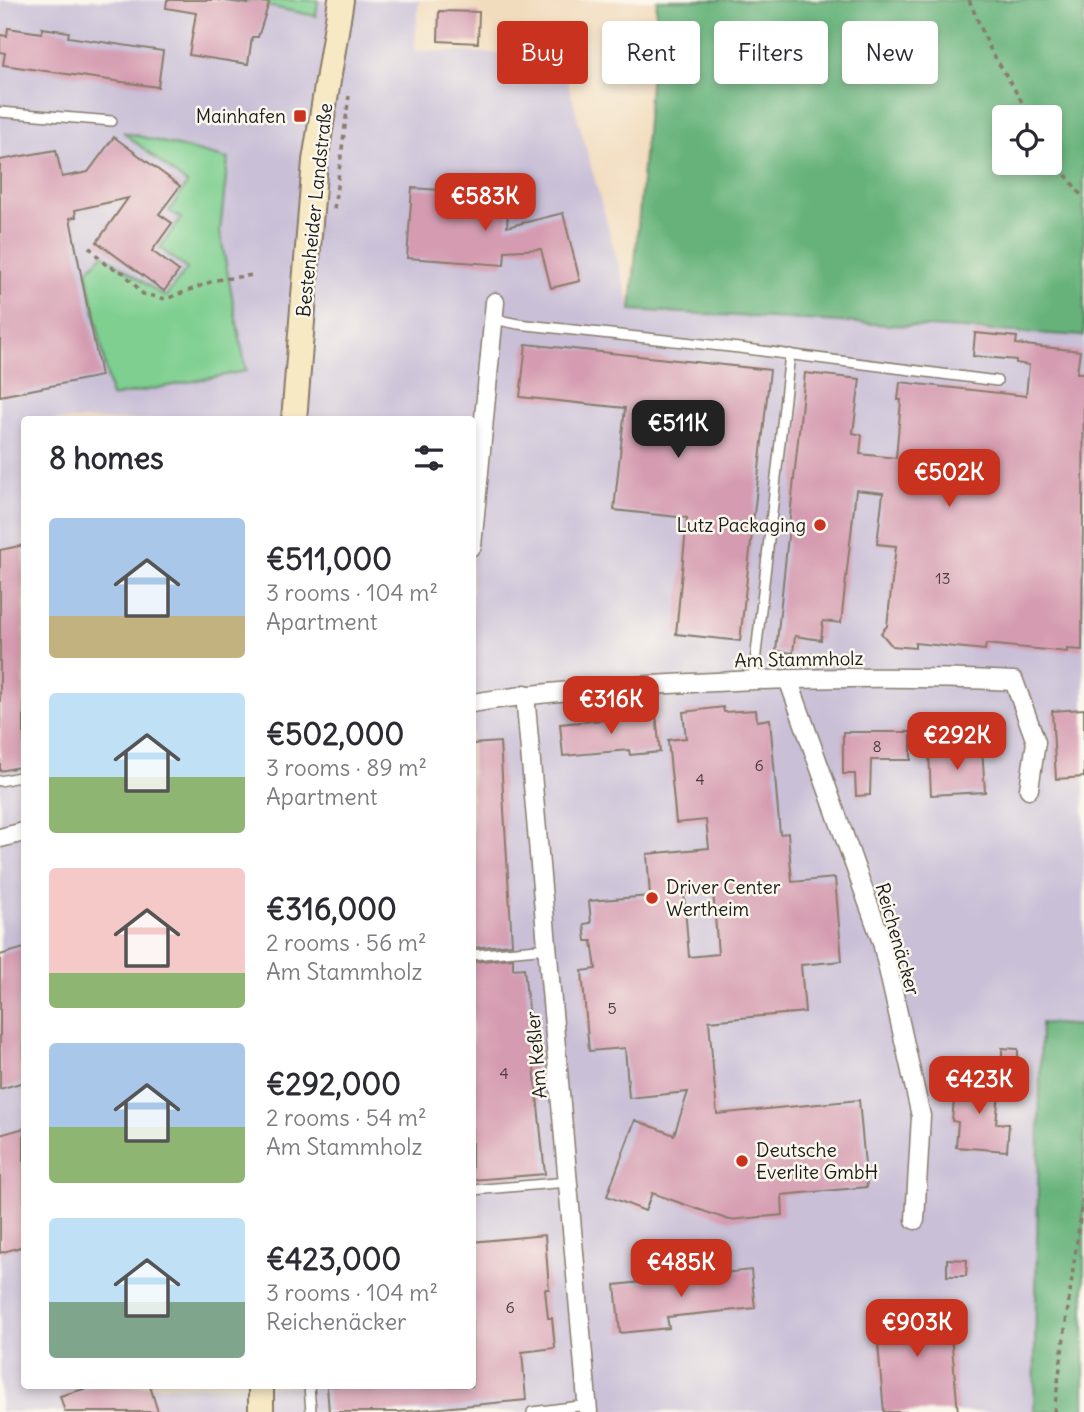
<!DOCTYPE html>
<meta charset="utf-8">
<style>
:root{--surface:#fff;--page:#f7f7f7;--text:#2b2b33;--muted:#7c7c81;--accent:#c8321e}
body{margin:0;font-family:Delius,sans-serif;background:var(--page);color:var(--text);height:100vh;display:flex;flex-direction:column;font-size:26px;white-space:nowrap}
*{box-sizing:border-box;margin:0}
p{font-size:23px;color:var(--muted)}
.icon{flex:none;width:38px;height:38px;fill:none;stroke:currentColor;stroke-width:2;stroke-linecap:round;stroke-linejoin:round}
.map{position:relative;flex:1;overflow:hidden}
.side{position:absolute;left:21px;top:416px;width:455px;height:973px;display:flex;flex-direction:column;background:var(--surface);border-radius:7px;box-shadow:0 4px 10px #0003}
.side>*{flex:none}
.hud{position:absolute;left:497px;top:21px;width:481px;height:63px;display:flex;gap:14px}
.controls{position:absolute;left:992px;top:105px;display:grid;gap:14px}
.controls a{display:grid;place-items:center;width:70px;height:70px;border-radius:7px;background:var(--surface);box-shadow:0 4px 10px #0003;font-size:35px}
.price{position:absolute;translate:-50% -60px;padding:0 16px;border-radius:14px;background:var(--accent);color:#fff;font-size:23px;line-height:46px;filter:drop-shadow(0 2px 4px #0008)}
.price::after{content:'';position:absolute;left:50%;top:42px;width:21px;height:16px;margin-left:-10px;background:inherit;clip-path:polygon(0 0,100% 0,50% 100%)}
.price.selected{background:#222;color:#fff}
ul{padding:0;list-style:none}
li{display:flex;align-items:center;gap:21px;height:175px;padding:0 28px}
li span{display:grid;place-items:center;flex:none;width:196px;height:140px;border-radius:7px;color:#555}
li>.icon{margin-inline-start:auto}
span .icon{width:84px;height:84px;fill:#fffc;stroke-width:1}
li b{font-size:30px}
h2{display:flex;justify-content:space-between;align-items:center;height:84px;padding:0 28px;font-size:30px}
.chip{padding:0 24px;border-radius:7px;background:var(--surface);box-shadow:0 4px 10px #0003;font-size:24px;line-height:63px}
.chip.selected{background:var(--accent);color:#fff}
.map>svg:first-child{display:block}
.industrial{fill:#c9bfd7;fill-rule:evenodd}
.green{fill:#7ecf90;stroke:#4d7656;stroke-width:2}
.forest{fill:#66b27a;stroke:#41674b;stroke-width:2;fill-rule:evenodd}
.building{fill:#d59cb1;fill-rule:evenodd}
.lines{fill:none;stroke-linecap:round;stroke-linejoin:round}
.service-casing{stroke:#877c6d;stroke-width:12}
.minor-casing{stroke:#877c6d;stroke-width:21}
.secondary-casing{stroke:#877c6d;stroke-width:28}
.path{stroke:#877c6d;stroke-width:3.5;stroke-dasharray:5 5;stroke-linecap:butt}
.service{stroke:#fff;stroke-width:9}
.minor{stroke:#fff;stroke-width:18}
.secondary{stroke:#f6e9c3;stroke-width:24}
.poi-dot{fill:#c8321e;stroke:#fbf7ec;stroke-width:2.5}
.labels{text-anchor:middle;dominant-baseline:central;stroke-width:5;stroke-linejoin:round;paint-order:stroke}
.number-label{font-size:16px;fill:#4a3c41}
.poi-label{font-size:19px;fill:#1c1c1c;stroke:#fbf7ec;text-anchor:end}
.street-label{font-size:19px;fill:#1c1c1c;stroke:#fbf7ec}
</style>
<div class="map">
<svg width="1084" height="1412" viewBox="0 0 1084 1412">
<rect width="100%" height="100%" fill="#fbf7ec"/>
<filter id="ink" filterUnits="userSpaceOnUse"><feTurbulence type="fractalNoise" baseFrequency=".0143" numOctaves="2"/><feDisplacementMap in="SourceGraphic" scale="14" xChannelSelector="R" yChannelSelector="G"/><feConvolveMatrix kernelMatrix="1 2 1 2 8 2 1 2 1" color-interpolation-filters="sRGB"/></filter>
<filter id="wash" filterUnits="userSpaceOnUse"><feTurbulence type="fractalNoise" baseFrequency=".00686" numOctaves="4" result="noise"/><feDisplacementMap in="SourceGraphic" scale="28" xChannelSelector="R" yChannelSelector="G"/><feGaussianBlur stdDeviation="1.57" result="paint"/><feColorMatrix in="noise" values="0 0 0 0 0 0 0 0 0 0 0 0 0 0 0 0 0 1.4 0 .05"/><feComposite in="paint" operator="in"/></filter>
<g filter="url(#wash)">
<rect width="100%" height="100%" fill="#f2dcbe"/>
<path class="industrial" d="M0,0H419L414,51L560,55L631,309L1084,336V1026L1041,1024L1034,1412H0ZM24,420H472V1386H24Z"/>
<g class="green">
<path d="M237,0H318L316,16Z"/>
<path d="M123,132L228,159L220,232L246,371L111,397L87,271L103,254L165,297L187,269L160,248L181,218L169,211L187,184Z"/>
</g>
<g class="forest">
<path d="M657,0H1084V336L631,310ZM1004,117H1050V163H1004Z"/>
<path d="M1041,1023L1084,1026V1412H1034Z"/>
</g>
<g id="blocks">
<g class="building">
<path d="M167,0H218L248,4L249,0L269,3L258,37H252L248,64L189,55L196,13L166,8Z"/>
<path d="M439,11L479,12L478,43L438,41Z"/>
<path d="M8,28L42,33V28L69,32L68,37L163,51L158,87L3,65L5,53L0,52V35L7,36Z"/>
<path d="M114,137L180,186L159,214L172,223L152,251L179,271L164,291L97,242L128,198L75,210L76,217L70,218L101,376L0,396V160L56,150L62,177L88,172Z"/>
<path d="M412,188L509,195L507,227L563,213L580,281L551,288L541,249L505,251L504,265L407,258Z"/>
<path d="M975,333L1017,337L1016,344L1080,351L1077,373H1084L1082,650L1067,649V652L986,644L985,650L915,643V648L892,646L881,633L887,626L896,546L877,544L883,493L856,490L841,623L823,621L821,640L795,636L793,653L776,651L805,373L860,379L853,433L862,435L860,454L896,458L901,400H898L900,382L1026,396L1029,365L1016,363V360L973,356Z"/>
<path d="M526,344L770,370L740,641L676,634L687,518L614,510L625,408L520,397Z"/>
<path d="M24,545V766L0,771V550Z"/>
<path d="M723,707L724,712L756,710L757,721L770,719L780,834L788,833L792,882L835,878L842,961L801,965L805,1012L709,1021L717,1114L859,1100L867,1187L782,1195L783,1215L729,1220L652,1193L645,1211L607,1196L635,1120L674,1135L688,1092L629,1098L625,1048L589,1051L582,971L596,969L592,941H586L584,924L591,923L589,901L650,896L647,854L709,848L706,820L676,823L668,740L686,738L683,712ZM713,891L718,954L689,957L684,894Z"/>
<path d="M1084,709V777L1056,779L1052,711Z"/>
<path d="M656,715L660,752L630,755L629,750L563,756L560,724Z"/>
<path d="M843,732H911V760H871L870,795L856,796L855,774H843Z"/>
<path d="M500,742L512,944L472,948V744Z"/>
<path d="M982,748L985,792L931,795L929,752Z"/>
<path d="M24,948V1082L0,1089V955Z"/>
<path d="M513,958V969L524,968L545,1174L472,1180V962Z"/>
<path d="M1002,1048L1018,1049V1066H1002Z"/>
<path d="M956,1079L1000,1082L996,1123L1009,1124L1007,1151L956,1147L958,1122L952,1121Z"/>
<path d="M24,1128V1246L0,1253V1135Z"/>
<path d="M545,1235L549,1289H545L548,1318H552L555,1348L522,1352L526,1400L399,1412H329L327,1386H472V1242Z"/>
<path d="M947,1259L967,1260L966,1276H947Z"/>
<path d="M751,1270L755,1308L667,1317L669,1328L620,1333L615,1285Z"/>
<path d="M948,1303L958,1412H884L875,1310Z"/>
<path d="M94,1386H150L158,1412H65L60,1396Z"/>
</g>
</g>
</g>
<g filter="url(#ink)">
<use href="#blocks" fill-opacity="0" stroke="#877c6d" stroke-width="2"/>
<g class="lines">
<defs>
<g id="service">
<path d="M0,112L112,121"/>
<path d="M494,319L518,324L739,348L997,381"/>
<path d="M753,680L790,354"/>
<path d="M0,781L24,776"/>
<path d="M472,955L548,948"/>
<path d="M472,1190L568,1182"/>
<path d="M309,1386L311,1412"/>
<path d="M532,1412L588,1405"/>
</g>
<g id="minor">
<path d="M472,546L495,302"/>
<path d="M788,679L882,942L921,1116L915,1220"/>
<path d="M525,694L588,1412"/>
<path d="M472,703C553,690 634,685 716,682C815,677 915,676 1014,681L1036,742L1029,789"/>
<path d="M0,838L24,832"/>
</g>
<g id="secondary">
<path d="M294,420L315,161L341,0"/>
<path d="M261,1412V1386"/>
</g>
</defs>
<use href="#service" class="service-casing"/>
<use href="#minor" class="minor-casing"/>
<use href="#secondary" class="secondary-casing"/>
<g class="path">
<path d="M969,0L989,47L1031,117"/>
<path d="M1050,149L1066,175L1084,199"/>
<path d="M334,209L349,96"/>
<path d="M89,247L105,264L124,273L143,294L166,299L216,280L253,275"/>
<path d="M1054,1412L1084,1188"/>
</g>
<use href="#service" class="service"/>
<use href="#minor" class="minor"/>
<use href="#secondary" class="secondary"/>
</g>
</g>
<g class="poi-dot">
<rect x="293" y="109" width="14" height="14" rx="3.5"/>
<circle cx="820" cy="525" r="7"/>
<circle cx="652" cy="898" r="7"/>
<circle cx="742" cy="1161" r="7"/>
</g>
<g class="labels">
<g class="number-label">
<text x="943" y="578">13</text>
<text x="877" y="746">8</text>
<text x="759" y="765">6</text>
<text x="700" y="779">4</text>
<text x="612" y="1008">5</text>
<text x="504" y="1073">4</text>
<text x="510" y="1307">6</text>
</g>
<g class="poi-label">
<text x="286" y="116">Mainhafen</text>
<text x="806" y="525">Lutz Packaging</text>
<text x="666" y="887" text-anchor="start">Driver Center<tspan x="666" dy="22">Wertheim</tspan></text>
<text x="756" y="1150" text-anchor="start">Deutsche<tspan x="756" dy="22">Everlite GmbH</tspan></text>
</g>
<g class="street-label">
<text transform="translate(314 210) rotate(-84)">Bestenheider Landstraße</text>
<text transform="translate(799 659) rotate(-1)">Am Stammholz</text>
<text transform="translate(898 939) rotate(74)">Reichenäcker</text>
<text transform="translate(536 1055) rotate(-95)">Am Keßler</text>
</g>
</g>
</svg>
<div class="controls">
<a><svg class="icon" aria-label="locate" viewBox="0 0 24 24"><circle cx="12" cy="12" r="6"/><path d="M12 2v4M12 18v4M2 12h4M18 12h4"/></svg></a>
</div>
<b class="price" style="left:485px;top:233px">€583K</b>
<b class="price selected" style="left:678px;top:460px">€511K</b>
<b class="price" style="left:949px;top:509px">€502K</b>
<b class="price" style="left:611px;top:736px">€316K</b>
<b class="price" style="left:957px;top:772px">€292K</b>
<b class="price" style="left:979px;top:1116px">€423K</b>
<b class="price" style="left:681px;top:1299px">€485K</b>
<b class="price" style="left:917px;top:1359px">€903K</b>
<div class="hud">
<a class="chip selected">Buy</a>
<a class="chip">Rent</a>
<a class="chip">Filters</a>
<a class="chip">New</a>
</div>
<section class="side">
<h2>8 homes<svg class="icon" aria-label="filters" viewBox="0 0 24 24"><path d="M4 7h16M4 17h16"/><circle cx="9" cy="7" r="2"/><circle cx="15" cy="17" r="2"/></svg></h2>
<ul>
<li><span style="background:linear-gradient(#a9c7e8 70%,#c2b280 0)"><svg class="icon" aria-label="home" viewBox="0 0 24 24"><path d="M3 11l9-7 9 7M6 9v11h12V9"/></svg></span><div><b>€511,000</b><p>3 rooms · 104 m²</p><p>Apartment</p></div></li>
<li><span style="background:linear-gradient(#bfe0f5 60%,#8fb573 0)"><svg class="icon" aria-label="home" viewBox="0 0 24 24"><path d="M3 11l9-7 9 7M6 9v11h12V9"/></svg></span><div><b>€502,000</b><p>3 rooms · 89 m²</p><p>Apartment</p></div></li>
<li><span style="background:linear-gradient(#f6c9c9 75%,#8fb573 0)"><svg class="icon" aria-label="home" viewBox="0 0 24 24"><path d="M3 11l9-7 9 7M6 9v11h12V9"/></svg></span><div><b>€316,000</b><p>2 rooms · 56 m²</p><p>Am Stammholz</p></div></li>
<li><span style="background:linear-gradient(#a9c7e8 60%,#8fb573 0)"><svg class="icon" aria-label="home" viewBox="0 0 24 24"><path d="M3 11l9-7 9 7M6 9v11h12V9"/></svg></span><div><b>€292,000</b><p>2 rooms · 54 m²</p><p>Am Stammholz</p></div></li>
<li><span style="background:linear-gradient(#bfe0f5 60%,#7fa58c 0)"><svg class="icon" aria-label="home" viewBox="0 0 24 24"><path d="M3 11l9-7 9 7M6 9v11h12V9"/></svg></span><div><b>€423,000</b><p>3 rooms · 104 m²</p><p>Reichenäcker</p></div></li>
</ul>
</section>
</div>
